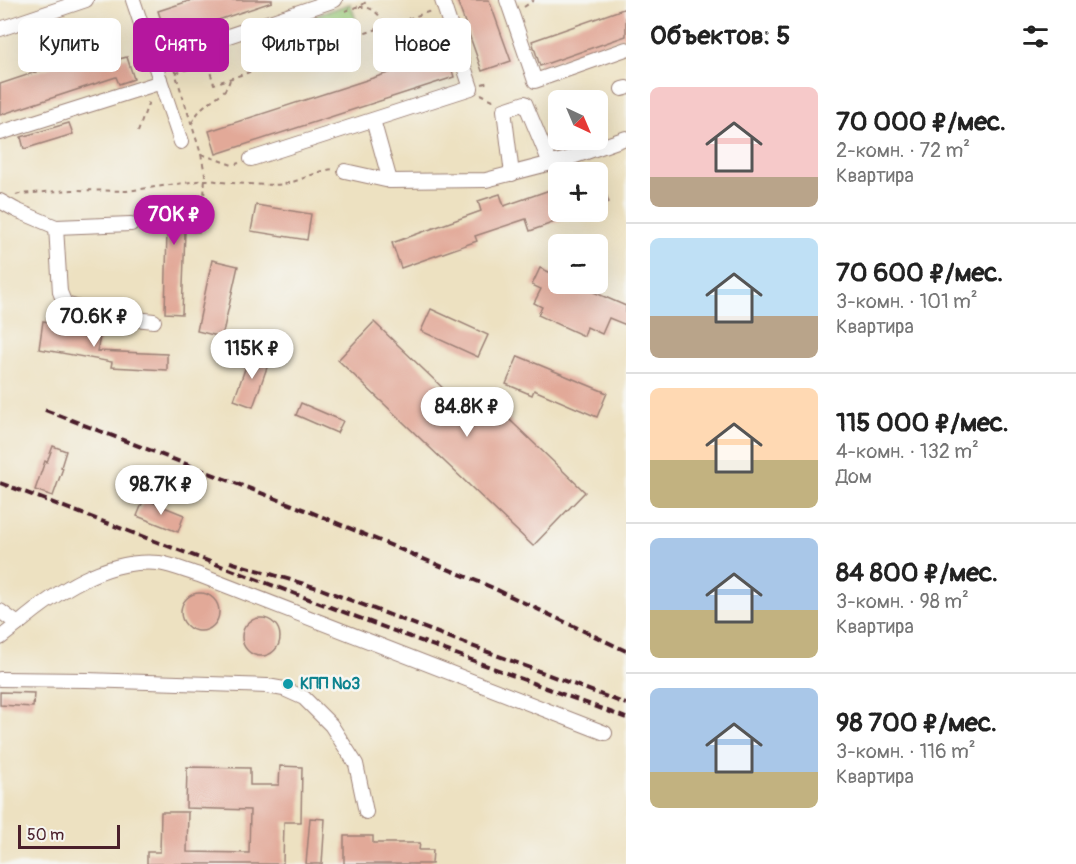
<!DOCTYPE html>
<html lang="ru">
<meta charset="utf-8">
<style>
:root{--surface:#fff;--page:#f2f2f2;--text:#222;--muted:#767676;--line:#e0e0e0;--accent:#b5179e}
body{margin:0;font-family:Pangolin,sans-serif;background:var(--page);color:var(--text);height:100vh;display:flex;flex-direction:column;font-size:22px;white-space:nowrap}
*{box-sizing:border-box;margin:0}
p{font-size:20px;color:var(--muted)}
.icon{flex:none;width:33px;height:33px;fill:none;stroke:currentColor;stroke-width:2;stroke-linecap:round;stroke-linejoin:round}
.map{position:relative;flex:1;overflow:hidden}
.drawer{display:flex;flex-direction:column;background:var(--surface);width:450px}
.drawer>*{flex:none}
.top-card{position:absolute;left:18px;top:18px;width:518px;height:54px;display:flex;gap:12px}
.needle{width:39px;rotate:136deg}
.controls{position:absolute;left:548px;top:90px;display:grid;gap:12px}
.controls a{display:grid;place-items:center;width:60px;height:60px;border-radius:9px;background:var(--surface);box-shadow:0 6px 24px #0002;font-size:30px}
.scale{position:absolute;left:18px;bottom:15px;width:102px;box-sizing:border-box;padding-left:6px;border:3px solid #4a1f2b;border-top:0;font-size:16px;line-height:21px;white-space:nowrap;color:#4a1f2b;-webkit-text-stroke:4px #f6f6f2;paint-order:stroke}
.price{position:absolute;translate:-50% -51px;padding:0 14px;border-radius:21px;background:#fff;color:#222;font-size:20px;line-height:39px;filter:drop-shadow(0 2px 3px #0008)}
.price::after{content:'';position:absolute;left:50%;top:36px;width:18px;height:14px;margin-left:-9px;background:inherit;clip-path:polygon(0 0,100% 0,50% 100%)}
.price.on{background:var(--accent);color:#fff}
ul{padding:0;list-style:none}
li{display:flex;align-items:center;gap:18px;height:150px;padding:0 24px}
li+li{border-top:2px solid var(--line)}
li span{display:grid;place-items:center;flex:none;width:168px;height:120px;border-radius:9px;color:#555}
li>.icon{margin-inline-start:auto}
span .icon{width:72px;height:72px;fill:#fffc;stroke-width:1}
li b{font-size:26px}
h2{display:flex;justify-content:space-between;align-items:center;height:72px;padding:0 24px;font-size:26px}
.chip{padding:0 21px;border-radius:9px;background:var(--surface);box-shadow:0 6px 24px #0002;font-size:21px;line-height:54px}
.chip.on{background:var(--accent);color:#fff}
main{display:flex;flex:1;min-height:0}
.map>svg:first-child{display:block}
.green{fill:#9ecf7e;stroke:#747754;stroke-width:1.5}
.building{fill:#e2a998}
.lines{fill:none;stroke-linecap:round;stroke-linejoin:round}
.minor-casing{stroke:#9c8076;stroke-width:16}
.path{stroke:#9c8076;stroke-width:2;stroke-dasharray:4.5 4.5;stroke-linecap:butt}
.minor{stroke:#fff;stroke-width:14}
.rail{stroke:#4a1f2b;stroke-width:4;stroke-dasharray:9 4.5;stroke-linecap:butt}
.culture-dot{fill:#0f9aa8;stroke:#f6f6f2;stroke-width:2}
.labels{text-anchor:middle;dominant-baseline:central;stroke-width:5;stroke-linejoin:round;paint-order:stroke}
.culture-label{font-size:16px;font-weight:bold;fill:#0d838f;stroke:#f6f6f2;text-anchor:start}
</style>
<main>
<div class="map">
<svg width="626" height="864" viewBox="0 0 626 864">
<rect width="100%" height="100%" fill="#f6f6f2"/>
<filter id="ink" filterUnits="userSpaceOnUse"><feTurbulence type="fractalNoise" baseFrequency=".0167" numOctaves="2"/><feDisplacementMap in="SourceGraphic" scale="12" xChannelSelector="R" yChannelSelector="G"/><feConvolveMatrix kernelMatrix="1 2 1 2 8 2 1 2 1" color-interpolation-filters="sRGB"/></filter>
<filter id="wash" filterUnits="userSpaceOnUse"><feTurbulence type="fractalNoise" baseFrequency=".008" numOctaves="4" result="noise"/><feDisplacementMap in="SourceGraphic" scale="24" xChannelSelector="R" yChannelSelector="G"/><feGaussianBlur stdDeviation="1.35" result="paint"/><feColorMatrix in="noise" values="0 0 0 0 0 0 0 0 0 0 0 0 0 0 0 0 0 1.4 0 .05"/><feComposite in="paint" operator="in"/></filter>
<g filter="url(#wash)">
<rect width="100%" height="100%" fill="#ede1c1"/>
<path class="green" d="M350,4L358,25L304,44L297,22Z"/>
<g id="blocks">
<g class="building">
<path d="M192,0H272V2L167,37L158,11Z"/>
<path d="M457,0H489L511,61L482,71Z"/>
<path d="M626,8V36L540,66L532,41Z"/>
<path d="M114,46L119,59L127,57L134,79L119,84L116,77L0,115V84Z"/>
<path d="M447,54L454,77L216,154L209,131Z"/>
<path d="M69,123L73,134L24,149L21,137Z"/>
<path d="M597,172H598L609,202L597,207Z"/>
<path d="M558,187V212H579L580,213L530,231L526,219L475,236L477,241L401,268L392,243L481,211L478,201L500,194L504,206Z"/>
<path d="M147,204L200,207L199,232L185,231L182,314L165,313L167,230L145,229Z"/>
<path d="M256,205L311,214L307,240L251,231Z"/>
<path d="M212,260L238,266L222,337L197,331Z"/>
<path d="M540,268L558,276V284H575L626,306V325L609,318L602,334L587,327L584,336L538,315L542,307L534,303L541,289L532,285Z"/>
<path d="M431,309L488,335L478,357L421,331Z"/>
<path d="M43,321L101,332L97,351L167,354V370L111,367L112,362L39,349Z"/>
<path d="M374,322L473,417L489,400L585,492L533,546L338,360Z"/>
<path d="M251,352L270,359L253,407L234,400Z"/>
<path d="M518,356L607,393L597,417L534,390L532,395L506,384Z"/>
<path d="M301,403L343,421L337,433L296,415Z"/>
<path d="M53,446L66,451L61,467L63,468L53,496L35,490L45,461L47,462Z"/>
<path d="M144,499L184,515L178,532L137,516Z"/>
<circle cx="200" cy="612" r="19"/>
<circle cx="261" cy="637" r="19"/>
<path d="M0,692L34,693L33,707L0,705Z"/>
<path d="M280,766L302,767L301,822H284L283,864H147V852H160L161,812H188L187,852L249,853L250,810L186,808L187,767L250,768V785H279Z"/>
<path d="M310,818L325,819L322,864H306Z"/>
<path d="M344,836H373V843H420L419,850H433L432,864H344Z"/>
</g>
</g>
</g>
<g filter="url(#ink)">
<use href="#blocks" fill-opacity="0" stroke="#9c8076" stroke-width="1.5"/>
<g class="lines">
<defs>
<g id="minor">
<path d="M133,0L181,142"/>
<path d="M507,0L535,81L626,49"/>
<path d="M0,29L86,0"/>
<path d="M154,61L335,0"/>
<path d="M622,89L626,88"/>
<path d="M373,120L390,181"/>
<path d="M0,133L155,84L160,79"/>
<path d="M251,159L471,88L442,0"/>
<path d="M345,171L390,181L486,180L567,159L626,138"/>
<path d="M512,174L504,110L525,103L550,163"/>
<path d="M0,201L16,210L56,227L131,224"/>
<path d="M56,227L60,292L65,304L107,316L154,321"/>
<path d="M0,611L18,624L0,638"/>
<path d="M18,624C56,592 106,558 159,563C172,565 186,571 199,575L605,733"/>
<path d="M0,679L86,680L267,686L284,689L304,698L331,725L356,764L366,812"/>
</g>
</defs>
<use href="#minor" class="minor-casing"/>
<g class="path">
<path d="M359,7C373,6 380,15 386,26"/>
<path d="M524,7L534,0"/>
<path d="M345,11L362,5L369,0"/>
<path d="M205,56L214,84L431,11"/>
<path d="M298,56L301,38L311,23"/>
<path d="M174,69L201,154L232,165L239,163"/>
<path d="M176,73L207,63"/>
<path d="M482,84L489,82"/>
<path d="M481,94L493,100L495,99"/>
<path d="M192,123C195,117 198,112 203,107C214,97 227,94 230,79"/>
<path d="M138,132L149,101"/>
<path d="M201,154L205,174L204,200"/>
<path d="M16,195L19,194L72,190L127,191L205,180C215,180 223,183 233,183C249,184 268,186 284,184C301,181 316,171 333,169"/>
</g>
<use href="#minor" class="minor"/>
<g class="rail">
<path d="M45,410L308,511L491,587L626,651"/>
<path d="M0,483L626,718"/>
<path d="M230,562L321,589L626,704"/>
</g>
</g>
</g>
<circle class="culture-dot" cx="288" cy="684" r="6"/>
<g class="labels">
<g class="culture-label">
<text x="300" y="684">КПП №3</text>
</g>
</g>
</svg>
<div class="controls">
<a><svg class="needle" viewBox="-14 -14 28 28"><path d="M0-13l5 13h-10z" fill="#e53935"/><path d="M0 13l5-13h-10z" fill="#767676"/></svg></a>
<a>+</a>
<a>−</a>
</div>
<div class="scale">50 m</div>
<b class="price on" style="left:174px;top:246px">70K ₽</b>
<b class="price" style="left:94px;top:348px">70.6K ₽</b>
<b class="price" style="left:252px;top:380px">115K ₽</b>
<b class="price" style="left:467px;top:438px">84.8K ₽</b>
<b class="price" style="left:161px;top:516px">98.7K ₽</b>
<div class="top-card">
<a class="chip">Купить</a>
<a class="chip on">Снять</a>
<a class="chip">Фильтры</a>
<a class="chip">Новое</a>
</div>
</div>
<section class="drawer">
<h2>Объектов: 5<svg class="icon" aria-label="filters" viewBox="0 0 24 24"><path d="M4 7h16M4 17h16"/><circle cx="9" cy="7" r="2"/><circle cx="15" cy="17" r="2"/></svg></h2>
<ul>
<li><span style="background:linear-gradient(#f6c9c9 75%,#b9a48a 0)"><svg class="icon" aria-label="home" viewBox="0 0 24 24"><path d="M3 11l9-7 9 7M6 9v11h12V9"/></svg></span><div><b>70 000 ₽/мес.</b><p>2-комн. · 72 m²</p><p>Квартира</p></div></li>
<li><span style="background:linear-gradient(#bfe0f5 65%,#b9a48a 0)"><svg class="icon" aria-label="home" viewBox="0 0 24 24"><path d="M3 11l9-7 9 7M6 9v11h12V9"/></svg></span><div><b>70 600 ₽/мес.</b><p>3-комн. · 101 m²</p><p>Квартира</p></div></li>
<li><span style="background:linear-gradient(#ffd9b3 60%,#c2b280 0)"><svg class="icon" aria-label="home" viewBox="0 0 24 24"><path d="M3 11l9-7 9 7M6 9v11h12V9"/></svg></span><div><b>115 000 ₽/мес.</b><p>4-комн. · 132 m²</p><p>Дом</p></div></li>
<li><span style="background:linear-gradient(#a9c7e8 60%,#c2b280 0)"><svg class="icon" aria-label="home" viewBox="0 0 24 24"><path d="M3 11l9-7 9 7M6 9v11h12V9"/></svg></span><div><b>84 800 ₽/мес.</b><p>3-комн. · 98 m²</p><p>Квартира</p></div></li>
<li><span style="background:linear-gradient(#a9c7e8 70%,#c2b280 0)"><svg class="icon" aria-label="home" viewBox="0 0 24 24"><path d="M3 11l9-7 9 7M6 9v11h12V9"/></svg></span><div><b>98 700 ₽/мес.</b><p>3-комн. · 116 m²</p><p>Квартира</p></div></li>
</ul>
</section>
</main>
